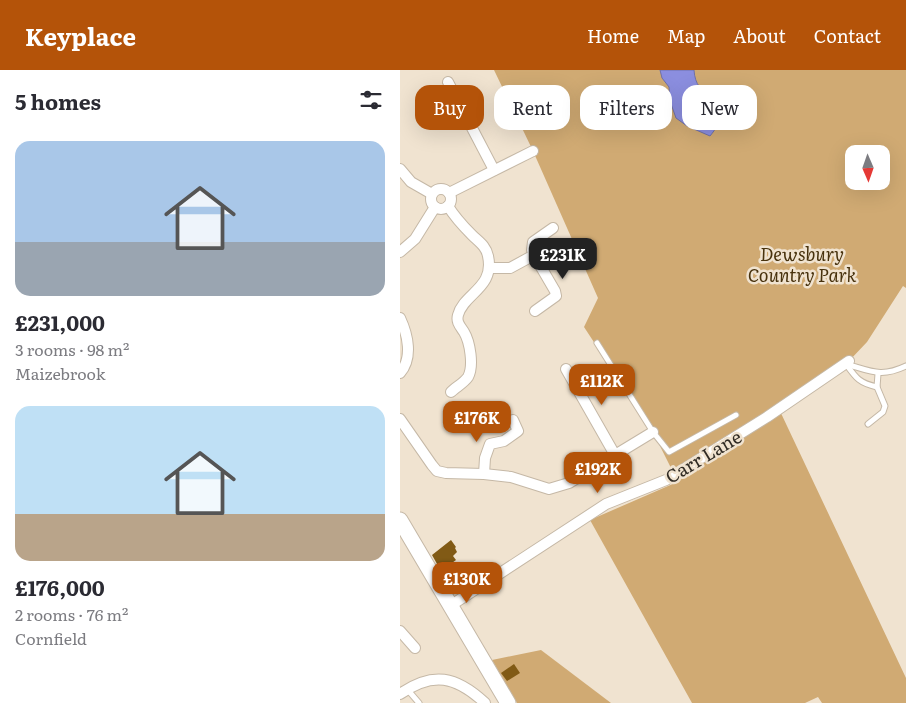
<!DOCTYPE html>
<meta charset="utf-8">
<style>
:root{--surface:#fff;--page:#f7f7f7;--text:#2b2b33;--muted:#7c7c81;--accent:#b45309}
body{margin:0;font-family:Literata,serif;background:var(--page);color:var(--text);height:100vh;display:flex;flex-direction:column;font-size:19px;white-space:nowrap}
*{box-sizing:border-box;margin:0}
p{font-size:16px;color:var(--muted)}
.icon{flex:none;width:28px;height:28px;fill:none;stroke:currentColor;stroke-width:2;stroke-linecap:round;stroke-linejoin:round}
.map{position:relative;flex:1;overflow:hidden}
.side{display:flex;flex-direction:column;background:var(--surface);width:400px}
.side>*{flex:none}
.top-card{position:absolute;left:15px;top:15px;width:415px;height:45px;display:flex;gap:10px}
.needle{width:32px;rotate:178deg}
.controls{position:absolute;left:445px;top:75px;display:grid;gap:10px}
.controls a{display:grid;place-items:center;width:45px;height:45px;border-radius:10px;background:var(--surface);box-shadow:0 5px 20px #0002;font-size:25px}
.price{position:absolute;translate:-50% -42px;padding:0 11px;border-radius:10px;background:var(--accent);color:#fff;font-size:16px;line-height:32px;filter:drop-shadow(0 1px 2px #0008)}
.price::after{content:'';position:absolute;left:50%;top:30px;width:15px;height:11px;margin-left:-8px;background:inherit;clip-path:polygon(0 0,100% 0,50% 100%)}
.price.current{background:#222;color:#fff}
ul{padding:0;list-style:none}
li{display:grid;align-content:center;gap:10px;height:265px;padding:0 15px}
li span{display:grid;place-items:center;height:155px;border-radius:15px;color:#555}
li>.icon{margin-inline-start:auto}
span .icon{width:90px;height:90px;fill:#fffc;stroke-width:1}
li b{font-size:21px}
h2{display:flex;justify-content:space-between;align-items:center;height:60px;padding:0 15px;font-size:21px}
.pill{padding:0 18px;border-radius:15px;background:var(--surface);box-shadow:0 5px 20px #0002;font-size:18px;line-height:45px}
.pill.current{background:var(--accent);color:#fff}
header{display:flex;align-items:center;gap:30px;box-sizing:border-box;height:70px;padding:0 25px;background:var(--accent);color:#fff}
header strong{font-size:24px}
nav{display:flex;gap:28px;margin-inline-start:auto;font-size:18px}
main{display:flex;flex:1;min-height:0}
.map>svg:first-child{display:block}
.green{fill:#d0aa73;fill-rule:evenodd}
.water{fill:#8b8edf;stroke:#7071a7}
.building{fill:#815a15}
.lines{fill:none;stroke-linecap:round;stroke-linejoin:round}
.service-casing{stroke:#c5b8a6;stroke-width:7}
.minor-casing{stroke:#c5b8a6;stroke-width:12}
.secondary-casing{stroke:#c5b8a6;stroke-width:17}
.service{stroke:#fff;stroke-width:5}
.minor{stroke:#fff;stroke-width:10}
.secondary{stroke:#fff;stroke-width:15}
.labels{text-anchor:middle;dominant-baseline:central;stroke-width:5;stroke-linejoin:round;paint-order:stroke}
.park-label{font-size:18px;font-style:italic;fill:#48320d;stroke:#f0e3d0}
.street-label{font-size:18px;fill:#312c25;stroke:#f0e3d0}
</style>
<header>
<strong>Keyplace</strong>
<nav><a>Home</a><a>Map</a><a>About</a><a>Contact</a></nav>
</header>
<main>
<section class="side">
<h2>5 homes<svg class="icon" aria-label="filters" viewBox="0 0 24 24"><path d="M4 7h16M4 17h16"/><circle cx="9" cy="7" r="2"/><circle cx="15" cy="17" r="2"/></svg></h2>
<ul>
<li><span style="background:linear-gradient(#a9c7e8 65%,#9aa5b1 0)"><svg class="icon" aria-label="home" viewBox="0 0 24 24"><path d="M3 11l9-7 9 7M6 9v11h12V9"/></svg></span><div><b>£231,000</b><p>3 rooms · 98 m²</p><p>Maizebrook</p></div></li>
<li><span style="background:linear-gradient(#bfe0f5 70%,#b9a48a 0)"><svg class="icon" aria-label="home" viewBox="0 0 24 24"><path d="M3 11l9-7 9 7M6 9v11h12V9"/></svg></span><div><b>£176,000</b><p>2 rooms · 76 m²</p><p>Cornfield</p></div></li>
</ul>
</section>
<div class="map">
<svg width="506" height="633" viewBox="0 0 506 633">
<rect width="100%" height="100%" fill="#f0e3d0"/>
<g class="green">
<path d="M94,0H506V218L503,216L467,272L449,291L379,339L506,608V633H422L418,627L405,633H292L190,450L275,413L271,398L253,362L184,257L198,228L133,81ZM454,84H481V111H454Z"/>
<path d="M141,580L211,633H117L92,590Z"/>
</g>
<path class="water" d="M260,0H294C295,15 301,21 314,27C322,46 323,50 310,66L287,56L276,48L270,31L269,17L262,8Z"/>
<g class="building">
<path d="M51,470L56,477L55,478L57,482L53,486L56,490L41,501L32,485Z"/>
<path d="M114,594L120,603L107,611L101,603Z"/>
</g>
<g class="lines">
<defs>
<g id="service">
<path d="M197,273L253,362L269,382L336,345"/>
<path d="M446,294C471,301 481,308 506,296"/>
<path d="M446,294C456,308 459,313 477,317"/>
<path d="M468,354L483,342L485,336L477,317L478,304"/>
<path d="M7,619L19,633"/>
</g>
<g id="minor">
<path d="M48,12L94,100"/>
<path d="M0,99L11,112L32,124"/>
<circle cx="41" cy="129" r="10"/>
<path d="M49,123L133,81"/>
<path d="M48,136C54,146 63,156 72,165C79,172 86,176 88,186C95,218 64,223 58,245C56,252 60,256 64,262C70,272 74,296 68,307C64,313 56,317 51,322"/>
<path d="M0,182L15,169L35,137"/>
<path d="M89,198H110L134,185"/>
<path d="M135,241L156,226L155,221L134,185L132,180L133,172L153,158"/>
<path d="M0,248C8,265 13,288 0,303"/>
<path d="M166,299L215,385"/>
<path d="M0,349L32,395L37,401L46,403L84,404L111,407L149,419L169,413L253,362"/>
<path d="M84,404L85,388L90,374L104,371L118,361L113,350"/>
<path d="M50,536L206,434L266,410L367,347L449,291"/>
<path d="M0,561L15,578"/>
<path d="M0,624C33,601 56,606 85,633"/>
</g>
<path id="secondary" d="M0,450L108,633"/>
</defs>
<use href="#service" class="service-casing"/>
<use href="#minor" class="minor-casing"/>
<use href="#secondary" class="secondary-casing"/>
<use href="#service" class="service"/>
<use href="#minor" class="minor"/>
<use href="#secondary" class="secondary"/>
</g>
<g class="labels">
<g class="park-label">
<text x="402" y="183">Dewsbury<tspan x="402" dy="21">Country Park</tspan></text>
</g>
<g class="street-label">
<text transform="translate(303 386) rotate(-31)">Carr Lane</text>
</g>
</g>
</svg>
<div class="controls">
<a><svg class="needle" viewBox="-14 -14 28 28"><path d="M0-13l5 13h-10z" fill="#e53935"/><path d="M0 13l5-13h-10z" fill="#7c7c81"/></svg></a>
</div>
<b class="price current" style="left:163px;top:210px">£231K</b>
<b class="price" style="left:202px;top:336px">£112K</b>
<b class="price" style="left:77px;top:373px">£176K</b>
<b class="price" style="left:198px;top:424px">£192K</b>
<b class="price" style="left:67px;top:534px">£130K</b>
<div class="top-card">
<a class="pill current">Buy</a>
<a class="pill">Rent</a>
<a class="pill">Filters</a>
<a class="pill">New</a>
</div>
</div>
</main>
